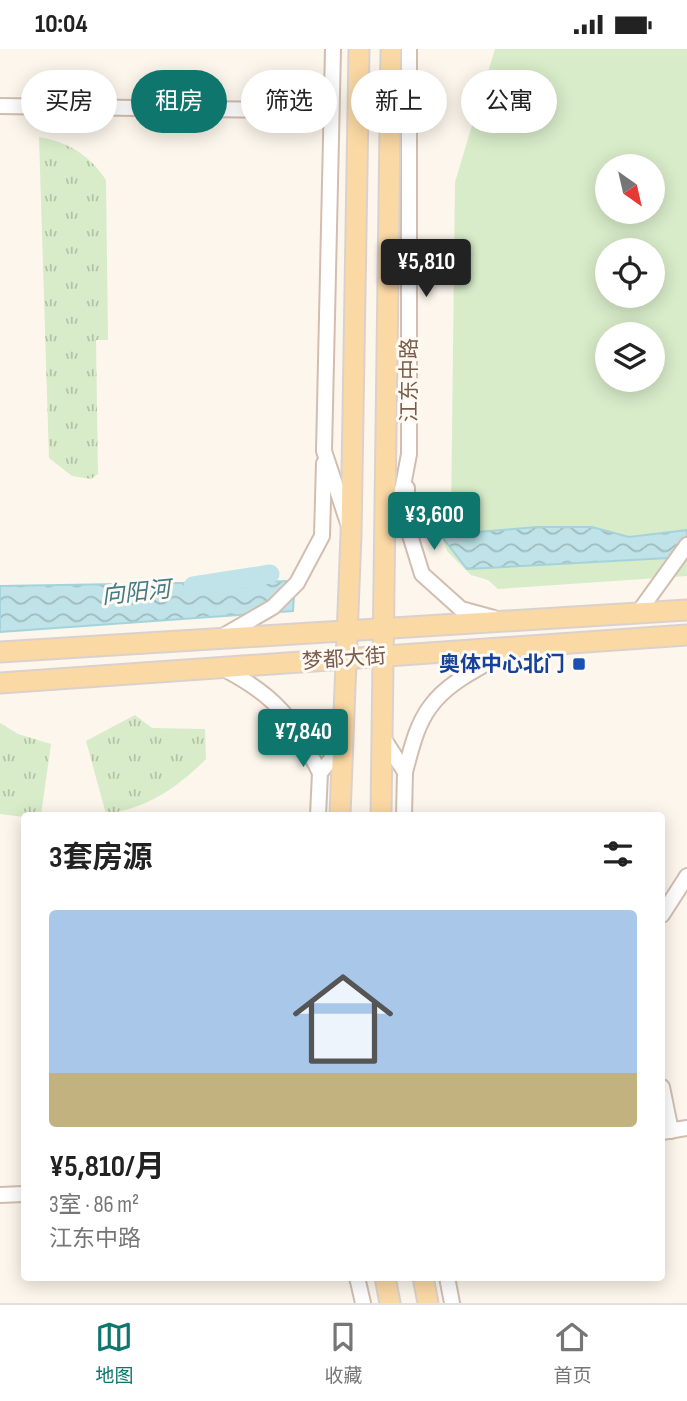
<!DOCTYPE html>
<html lang="zh">
<meta charset="utf-8">
<style>
:root{--surface:#fff;--page:#f6f6f6;--text:#222;--muted:#767676;--line:#e0e0e0;--accent:#0f766e}
body{margin:0;font-family:"Sofia Sans Condensed","Noto Sans SC",sans-serif;background:var(--page);color:var(--text);height:100vh;display:flex;flex-direction:column;font-size:26px;white-space:nowrap}
*{box-sizing:border-box;margin:0}
p{font-size:23px;color:var(--muted)}
.icon{flex:none;width:38px;height:38px;fill:none;stroke:currentColor;stroke-width:2;stroke-linecap:round;stroke-linejoin:round}
.map{position:relative;flex:1;overflow:hidden}
.details{position:absolute;left:21px;top:763px;width:644px;height:469px;display:flex;flex-direction:column;background:var(--surface);border-radius:7px;box-shadow:0 4px 18px #0003}
.details>*{flex:none}
.top-card{position:absolute;left:21px;top:21px;width:646px;height:63px;display:flex;gap:14px}
.needle{width:46px;rotate:146deg}
.fabs{position:absolute;left:595px;top:105px;display:grid;gap:14px}
.fabs a{display:grid;place-items:center;width:70px;height:70px;border-radius:50%;background:var(--surface);box-shadow:0 4px 18px #0003;font-size:35px}
.price{position:absolute;translate:-50% -60px;padding:0 16px;border-radius:7px;background:var(--accent);color:#fff;font-size:23px;line-height:46px;filter:drop-shadow(0 2px 4px #0008)}
.price::after{content:'';position:absolute;left:50%;top:42px;width:21px;height:16px;margin-left:-10px;background:inherit;clip-path:polygon(0 0,100% 0,50% 100%)}
.price.on{background:#222;color:#fff}
ul{padding:0;list-style:none}
li{display:grid;align-content:center;gap:14px;height:371px;padding:0 28px}
li span{display:grid;place-items:center;height:217px;border-radius:7px;color:#555}
li>.icon{margin-inline-start:auto}
span .icon{width:126px;height:126px;fill:#fffc;stroke-width:1}
li b{font-size:30px}
h2{display:flex;justify-content:space-between;align-items:center;height:84px;padding:0 28px;font-size:30px}
.tag{padding:0 24px;border-radius:32px;background:var(--surface);box-shadow:0 4px 18px #0003;font-size:24px;line-height:63px}
.tag.on{background:var(--accent);color:#fff}
.status{display:flex;justify-content:space-between;align-items:center;height:49px;padding:0 35px;background:var(--surface);direction:ltr}
.status svg{height:19px;fill:currentColor}
.menu{display:flex;justify-content:space-around;align-items:center;height:98px;border-top:2px solid var(--line);background:var(--surface);font-size:19px;color:var(--muted)}
.menu a{display:grid;justify-items:center;gap:4px}
.menu .on{color:var(--accent)}
.map>svg:first-child{display:block}
.grass{fill:url(#grass-tufts)}
.green{fill:#d8ecc9;fill-rule:evenodd}
.water{fill:url(#water-waves);stroke:#a5d3da;stroke-width:2}
.lines{fill:none;stroke-linecap:round;stroke-linejoin:round}
.river{stroke:#bfe3e8;stroke-width:19}
.minor-casing{stroke:#d1beb0;stroke-width:18}
.major-casing{stroke:#dad1cd;stroke-width:23}
.minor{stroke:#fff;stroke-width:14}
.major{stroke:#fbd9a5;stroke-width:19}
.transit-dot{fill:#1a4fb4;stroke:#fffaf3;stroke-width:2.5}
.labels{text-anchor:middle;dominant-baseline:central;stroke-width:6;stroke-linejoin:round;paint-order:stroke}
.street-label{font-size:21px;fill:#7a5c4d;stroke:#fffaf3}
.transit-label{font-size:21px;font-weight:bold;fill:#164399;stroke:#fffaf3;text-anchor:end}
.water-label{font-size:23px;font-style:italic;fill:#437c86;stroke:#fffaf3}
</style>
<div class="status"><b>10:04</b><svg viewBox="0 0 49 12"><path d="M0 12V9h3v3zM5 12V6h3v6zM10 12V3h3v9zM15 12V0h3v12zM26 1h20v11H26zM47 4h2v5h-2z"/></svg></div>
<div class="map">
<svg width="687" height="1254" viewBox="0 0 687 1254">
<defs>
<pattern id="grass-tufts" width="24" height="20" patternUnits="userSpaceOnUse" patternTransform="scale(1.75)"><rect width="24" height="20" fill="#d8ecc9"/><path d="M3 7l-1-3M5 7V3M7 7l1-3M15 17l-1-3M17 17v-4M19 17l1-3" fill="none" stroke="#b4c2a5"/></pattern>
<pattern id="water-waves" width="16" height="10" patternUnits="userSpaceOnUse" patternTransform="scale(1.75)"><rect width="16" height="10" fill="#bfe3e8"/><path d="M0 5q4-4 8 0t8 0" fill="none" stroke="#a0bbbe"/></pattern>
</defs>
<rect width="100%" height="100%" fill="#fdf6ec"/>
<g class="grass">
<path d="M39,88C68,93 90,106 106,131L108,291H96L98,425L91,430L72,427L49,409Z"/>
<path d="M135,666L152,679L205,680L206,710C177,739 148,759 106,765L86,692Z"/>
<path d="M0,674L18,685L51,695L41,766L24,768L0,765Z"/>
</g>
<path class="green" d="M495,0H687V527L498,540L488,531L471,526L447,502L442,488L451,466L455,133ZM607,117H653V163H607ZM607,201H653V247H607ZM607,285H653V331H607Z"/>
<g class="water">
<path d="M537,478H592L629,488L687,481V508L467,520L443,489L445,486Z"/>
<path d="M295,532L293,562L0,583V537Z"/>
</g>
<g class="lines">
<path class="river" d="M193,537L270,525"/>
<defs>
<g id="minor">
<path d="M333,0L324,402L348,474"/>
<path d="M0,57L331,62"/>
<path d="M407,439L406,473L422,525L461,560L494,569"/>
<path d="M389,479L403,437L409,405V0"/>
<path d="M638,564L687,496"/>
<path d="M223,587L273,558L297,534L322,487L324,414"/>
<path d="M222,619C277,647 293,670 320,724"/>
<path d="M382,687L405,723L404,766"/>
<path d="M405,723C411,701 416,677 430,658C449,631 486,616 514,599"/>
<path d="M318,766L320,724L343,695"/>
<path d="M662,866L687,827"/>
<path d="M662,1038L671,1082"/>
<path d="M662,1083L687,1079"/>
<path d="M0,1146L24,1145"/>
<path d="M357,1228L363,1254"/>
<path d="M447,1228L452,1254"/>
</g>
<g id="major">
<path d="M0,603L687,561"/>
<path d="M0,634L687,586"/>
<path d="M340,766L351,486L359,0"/>
<path d="M381,766L391,0"/>
<path d="M385,1228L390,1254"/>
<path d="M423,1228L428,1254"/>
</g>
</defs>
<use href="#minor" class="minor-casing"/>
<use href="#major" class="major-casing"/>
<use href="#minor" class="minor"/>
<use href="#major" class="major"/>
</g>
<rect class="transit-dot" x="572" y="608" width="14" height="14" rx="3.5"/>
<g class="labels">
<g class="street-label">
<text transform="translate(409 331) rotate(-90)">江东中路</text>
<text transform="translate(344 610) rotate(-4)">梦都大街</text>
</g>
<g class="transit-label">
<text x="565" y="615">奥体中心北门</text>
</g>
<g class="water-label">
<text transform="translate(136 544) rotate(-6)">向阳河</text>
</g>
</g>
</svg>
<div class="fabs">
<a><svg class="needle" viewBox="-14 -14 28 28"><path d="M0-13l5 13h-10z" fill="#e53935"/><path d="M0 13l5-13h-10z" fill="#767676"/></svg></a>
<a><svg class="icon" aria-label="locate" viewBox="0 0 24 24"><circle cx="12" cy="12" r="6"/><path d="M12 2v4M12 18v4M2 12h4M18 12h4"/></svg></a>
<a><svg class="icon" aria-label="layers" viewBox="0 0 24 24"><path d="M12 4l9 5-9 5-9-5zM3 14l9 5 9-5"/></svg></a>
</div>
<b class="price on" style="left:426px;top:250px">¥5,810</b>
<b class="price" style="left:434px;top:503px">¥3,600</b>
<b class="price" style="left:303px;top:720px">¥7,840</b>
<div class="top-card">
<a class="tag">买房</a>
<a class="tag on">租房</a>
<a class="tag">筛选</a>
<a class="tag">新上</a>
<a class="tag">公寓</a>
</div>
<section class="details">
<h2>3套房源<svg class="icon" aria-label="filters" viewBox="0 0 24 24"><path d="M4 7h16M4 17h16"/><circle cx="9" cy="7" r="2"/><circle cx="15" cy="17" r="2"/></svg></h2>
<ul>
<li><span style="background:linear-gradient(#a9c7e8 75%,#c2b280 0)"><svg class="icon" aria-label="home" viewBox="0 0 24 24"><path d="M3 11l9-7 9 7M6 9v11h12V9"/></svg></span><div><b>¥5,810/月</b><p>3室 · 86 m²</p><p>江东中路</p></div></li>
</ul>
</section>
</div>
<nav class="menu">
<a class="on"><svg class="icon" aria-label="map" viewBox="0 0 24 24"><path d="M3 6l6-2 6 2 6-2v14l-6 2-6-2-6 2zM9 4v14M15 6v14"/></svg>地图</a>
<a><svg class="icon" aria-label="saved" viewBox="0 0 24 24"><path d="M7 4h10v16l-5-4-5 4z"/></svg>收藏</a>
<a><svg class="icon" aria-label="home" viewBox="0 0 24 24"><path d="M3 11l9-7 9 7M6 9v11h12V9"/></svg>首页</a>
</nav>
